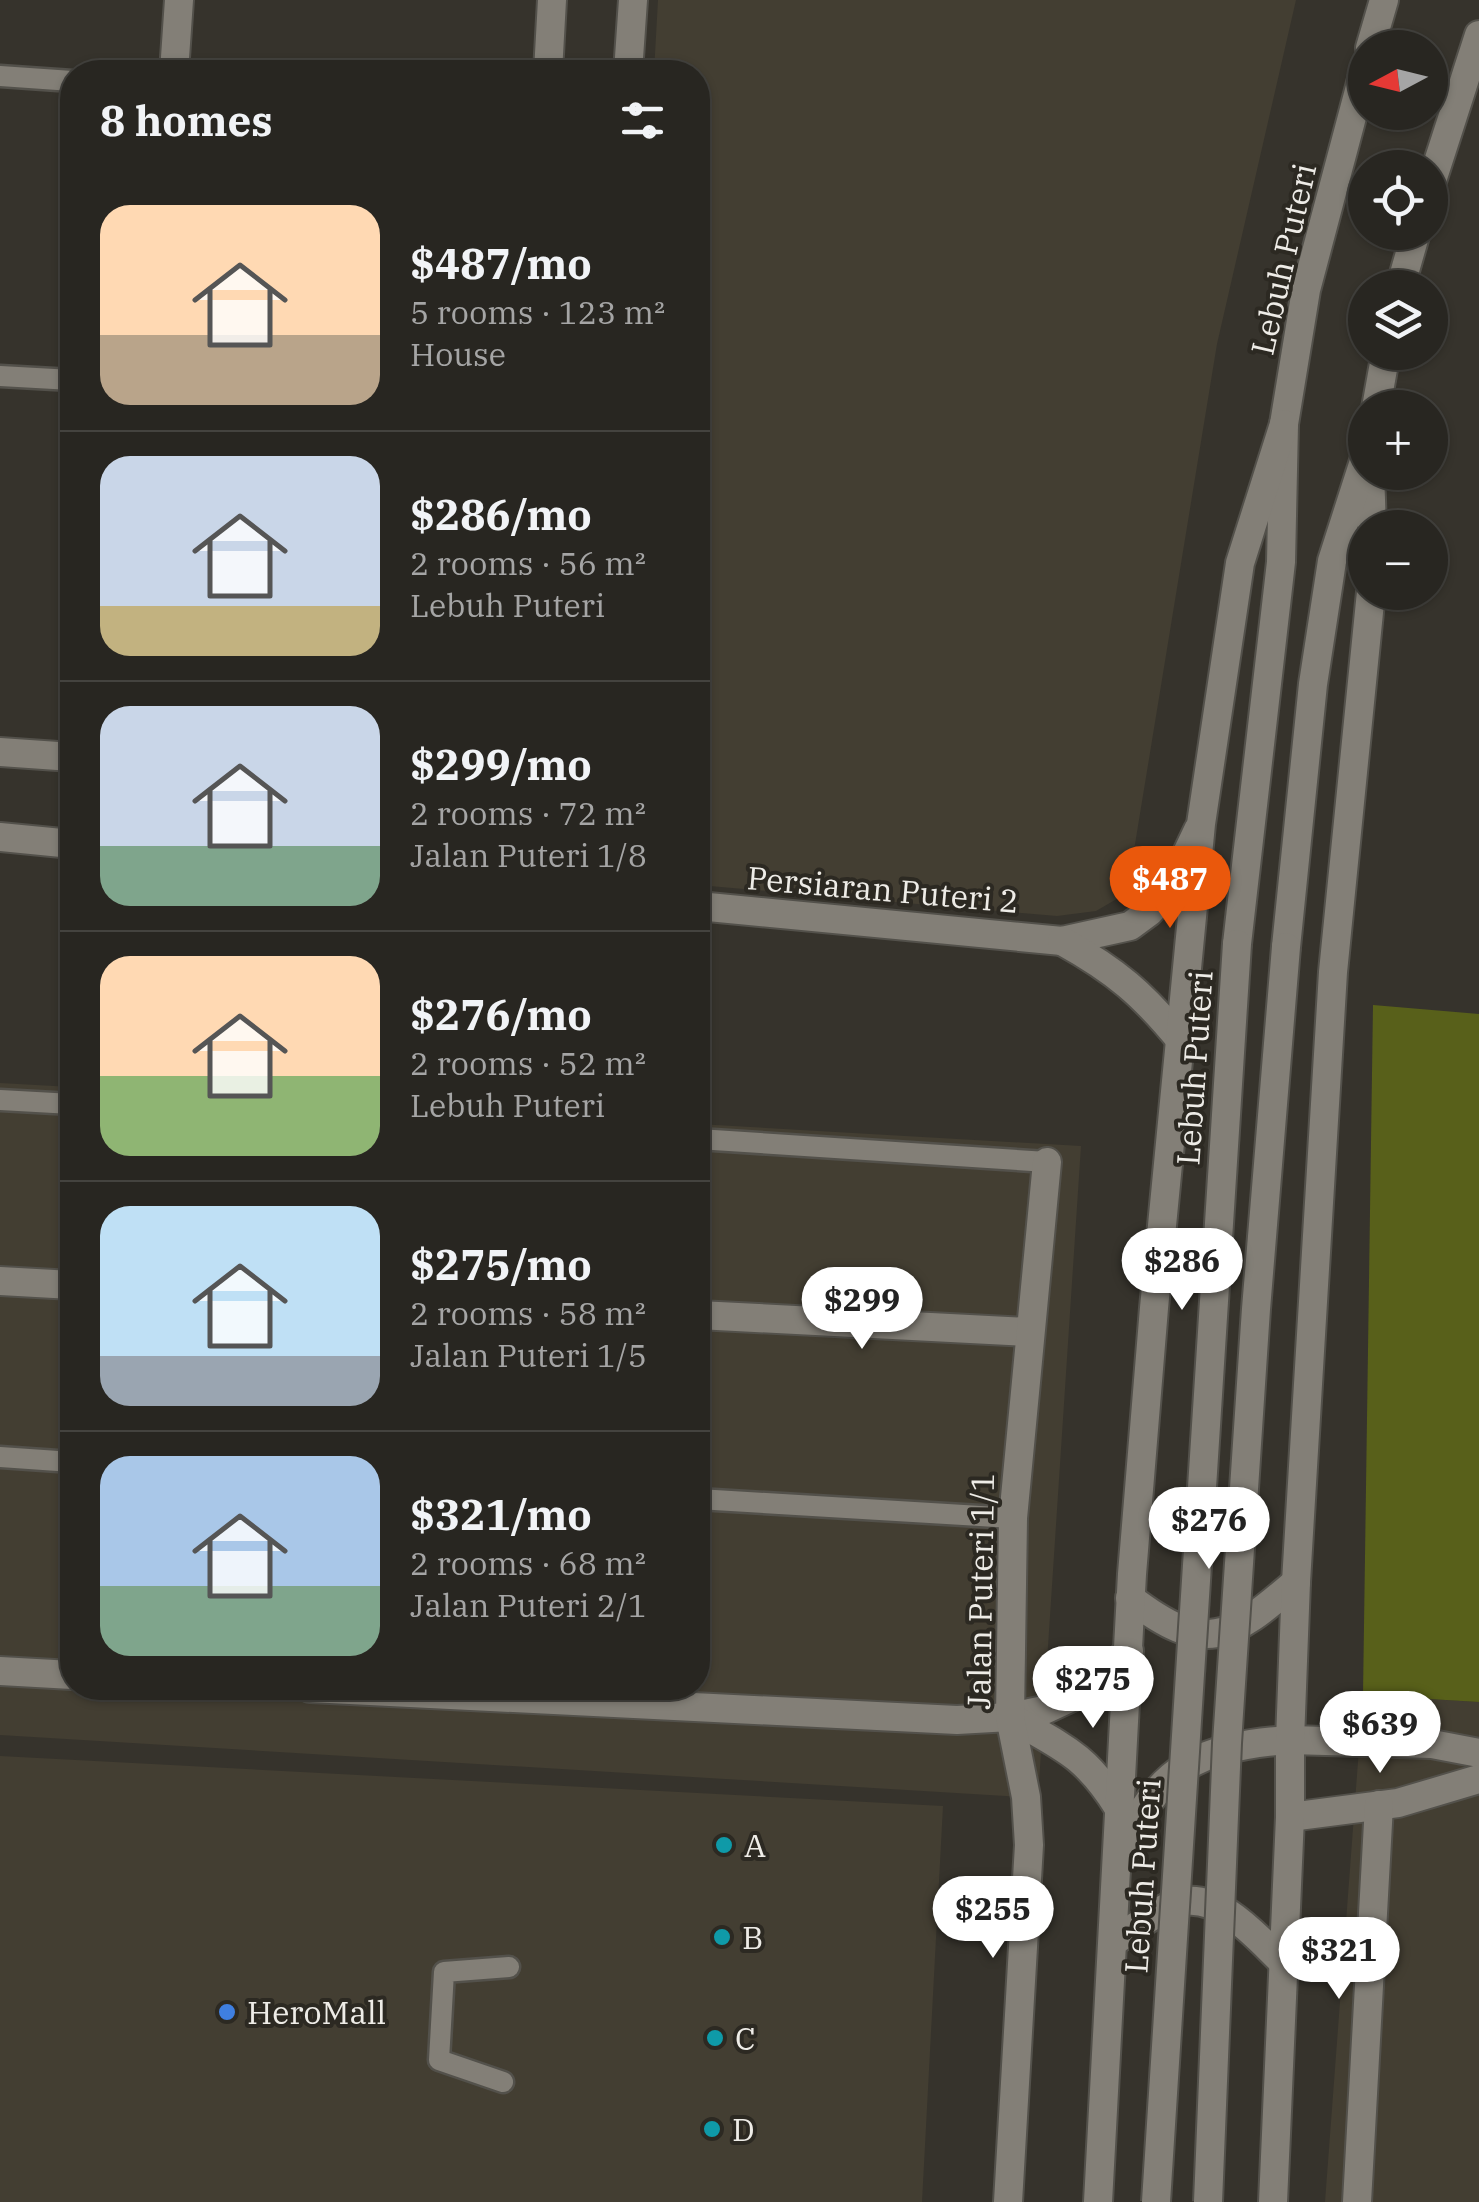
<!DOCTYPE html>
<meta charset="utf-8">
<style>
:root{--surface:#282621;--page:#302e2a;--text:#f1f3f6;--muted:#a5a5a5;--line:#44433f;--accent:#ea580c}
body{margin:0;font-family:"IBM Plex Serif",serif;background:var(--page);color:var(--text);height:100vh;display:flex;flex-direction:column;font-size:38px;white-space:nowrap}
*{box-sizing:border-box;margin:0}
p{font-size:32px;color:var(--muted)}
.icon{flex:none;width:55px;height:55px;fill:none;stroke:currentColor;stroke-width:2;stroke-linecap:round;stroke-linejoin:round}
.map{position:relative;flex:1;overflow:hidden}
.drawer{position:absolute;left:60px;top:60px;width:650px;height:1640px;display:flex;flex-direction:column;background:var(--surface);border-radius:40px;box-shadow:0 2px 8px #0004,0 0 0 2px var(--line)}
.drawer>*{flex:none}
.needle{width:65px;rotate:263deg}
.tools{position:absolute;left:1348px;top:30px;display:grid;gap:20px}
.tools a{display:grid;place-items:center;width:100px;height:100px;border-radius:50%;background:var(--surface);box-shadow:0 2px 8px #0004,0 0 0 2px var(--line);font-size:50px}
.price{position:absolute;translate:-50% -85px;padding:0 22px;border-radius:35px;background:#fff;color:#222;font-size:32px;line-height:65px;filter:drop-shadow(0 2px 5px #0008)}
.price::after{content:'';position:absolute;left:50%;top:60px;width:30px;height:22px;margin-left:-15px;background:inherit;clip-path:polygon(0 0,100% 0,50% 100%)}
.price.active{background:var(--accent);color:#fff}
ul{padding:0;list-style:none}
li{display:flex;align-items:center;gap:30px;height:250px;padding:0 40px}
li+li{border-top:2px solid var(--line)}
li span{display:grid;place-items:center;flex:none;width:280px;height:200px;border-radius:30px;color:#555}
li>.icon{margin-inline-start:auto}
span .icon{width:120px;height:120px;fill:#fffc;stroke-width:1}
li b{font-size:42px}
h2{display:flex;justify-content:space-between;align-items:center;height:120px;padding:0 40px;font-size:42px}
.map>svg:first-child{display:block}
.built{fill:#433e32}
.forest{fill:#58601a}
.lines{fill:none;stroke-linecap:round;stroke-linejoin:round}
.service-casing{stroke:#53514b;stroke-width:25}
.minor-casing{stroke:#53514b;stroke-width:32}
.tertiary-casing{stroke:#53514b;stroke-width:32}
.secondary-casing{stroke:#53514b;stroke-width:32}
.service{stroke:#837f77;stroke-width:20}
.minor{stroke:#837f77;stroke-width:28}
.tertiary{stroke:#837f77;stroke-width:28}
.secondary{stroke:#837f77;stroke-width:28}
.secondary-bridge-casing{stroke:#53514b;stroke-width:32;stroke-linecap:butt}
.secondary-bridge{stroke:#837f77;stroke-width:28}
.culture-dot{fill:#0f9aa8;stroke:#2c2922;stroke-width:4}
.shop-dot{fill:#3f7fe0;stroke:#2c2922;stroke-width:4}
.labels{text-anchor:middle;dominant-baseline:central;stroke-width:8;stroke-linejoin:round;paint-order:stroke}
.street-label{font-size:32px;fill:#eeece7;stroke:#2c2922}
.poi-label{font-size:32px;fill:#eeece7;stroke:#2c2922;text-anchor:start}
</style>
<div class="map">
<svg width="1479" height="2202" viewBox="0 0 1479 2202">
<rect width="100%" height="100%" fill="#36332c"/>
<g class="built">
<path d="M658,0H1296L1217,344L1127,893L1096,911L1057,916L698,885V72H654Z"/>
<path d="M0,1083L72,1087V1688H698V1124L1081,1146L1038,1798L0,1735Z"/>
<path d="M1363,1695L1479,1702V2202H1325Z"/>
<path d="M0,1756L943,1806L922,2202H0Z"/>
</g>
<path class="forest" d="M1373,1005L1479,1014V1702L1363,1695Z"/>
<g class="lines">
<defs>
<g id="service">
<path d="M0,76L72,81"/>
<path d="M0,376L72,380"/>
<path d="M0,1100L72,1104"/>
<path d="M698,1139L1047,1162"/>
<path d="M0,1457L72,1462"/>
<path d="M698,1499L1013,1518"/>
<path d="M503,2082L439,2060L444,1972L509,1967"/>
</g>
<g id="minor">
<path d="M174,72L179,0"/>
<path d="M548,72L552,0"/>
<path d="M628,72L633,0"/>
<path d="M0,752L72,757"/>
<path d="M0,1281L72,1285"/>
<path d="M698,1315L1029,1332"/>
<path d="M0,1671L72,1675"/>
<path d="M310,1688L957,1720L1010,1717L1044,1710L1087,1690L1129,1651"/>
<path d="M1010,1717C1062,1747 1085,1754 1118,1807"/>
<path d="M1290,1740L1432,1744L1479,1753"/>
<path d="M1290,1817L1398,1803L1479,1779"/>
<path d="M1008,2202L1029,1845L1026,1797L1010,1717L1013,1518L1047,1162"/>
<path d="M1357,2202L1379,1805"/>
</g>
<g id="tertiary">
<path d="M0,837L72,844"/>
<path d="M698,906L1062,941L1130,926L1149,912L1169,891L1198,830"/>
<path d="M1062,941C1116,971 1143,994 1182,1042"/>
</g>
<g id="secondary">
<path d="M1370,48L1384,0"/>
<path d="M1430,187L1479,35"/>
<path d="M1400,288L1416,232"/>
<path d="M1376,408L1386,352"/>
<path d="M1370,472L1372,528"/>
<path d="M1237,944L1281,562L1284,424L1306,290L1365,68"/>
<path d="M1286,947L1313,684L1332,561L1365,458"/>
<path d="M1130,1598C1205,1656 1230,1639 1296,1582"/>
<path d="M1124,1853C1152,1768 1205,1745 1290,1740"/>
<path d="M1113,1942C1130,1931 1162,1907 1180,1902C1221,1892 1259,1940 1285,1964"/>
<path d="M1098,2202L1132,1574L1154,1308L1201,824L1240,563L1284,424"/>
<path d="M1273,2202L1290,1817V1740L1296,1582L1333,972L1371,592"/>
</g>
</defs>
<use href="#service" class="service-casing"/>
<use href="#minor" class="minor-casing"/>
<use href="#tertiary" class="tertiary-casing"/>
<use href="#secondary" class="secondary-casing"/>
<use href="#service" class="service"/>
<use href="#minor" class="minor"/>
<use href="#tertiary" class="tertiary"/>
<use href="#secondary" class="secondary"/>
<defs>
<g id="secondary-bridge">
<path d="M1156,2202L1237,944"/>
<path d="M1208,2202L1227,1743L1256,1309L1286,947"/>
</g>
</defs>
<use href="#secondary-bridge" class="secondary-bridge-casing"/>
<use href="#secondary-bridge" class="secondary-bridge"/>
</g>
<g class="culture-dot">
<circle cx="724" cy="1845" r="10"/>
<circle cx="722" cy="1937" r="10"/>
<circle cx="715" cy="2038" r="10"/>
<circle cx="712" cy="2129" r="10"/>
</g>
<circle class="shop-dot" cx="227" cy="2012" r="10"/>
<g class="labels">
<g class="street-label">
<text transform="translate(1283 259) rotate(-77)">Lebuh Puteri</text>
<text transform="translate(883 889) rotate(5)">Persiaran Puteri 2</text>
<text transform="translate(1194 1068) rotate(-86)">Lebuh Puteri</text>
<text transform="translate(980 1591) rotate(-89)">Jalan Puteri 1/1</text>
<text transform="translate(1142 1876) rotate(-86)">Lebuh Puteri</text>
</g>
<g class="poi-label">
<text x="744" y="1845">A</text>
<text x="742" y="1937">B</text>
<text x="247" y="2012">HeroMall</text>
<text x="735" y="2038">C</text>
<text x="732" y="2129">D</text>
</g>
</g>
</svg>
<div class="tools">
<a><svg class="needle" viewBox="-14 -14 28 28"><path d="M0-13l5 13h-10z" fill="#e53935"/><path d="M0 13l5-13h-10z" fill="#a5a5a5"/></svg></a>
<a><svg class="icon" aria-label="locate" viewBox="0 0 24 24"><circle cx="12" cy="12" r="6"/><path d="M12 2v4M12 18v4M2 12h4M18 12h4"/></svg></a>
<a><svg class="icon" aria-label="layers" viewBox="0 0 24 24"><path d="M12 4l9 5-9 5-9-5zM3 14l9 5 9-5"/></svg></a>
<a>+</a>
<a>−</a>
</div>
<b class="price active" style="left:1170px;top:931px">$487</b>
<b class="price" style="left:1182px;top:1313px">$286</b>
<b class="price" style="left:862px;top:1352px">$299</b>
<b class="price" style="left:1209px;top:1572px">$276</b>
<b class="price" style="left:1093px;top:1731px">$275</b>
<b class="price" style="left:1380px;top:1776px">$639</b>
<b class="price" style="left:993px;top:1961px">$255</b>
<b class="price" style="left:1339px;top:2002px">$321</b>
<section class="drawer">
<h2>8 homes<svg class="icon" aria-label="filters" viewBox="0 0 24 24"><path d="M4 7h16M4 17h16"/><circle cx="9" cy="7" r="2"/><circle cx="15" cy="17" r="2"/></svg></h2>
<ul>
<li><span style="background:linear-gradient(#ffd9b3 65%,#b9a48a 0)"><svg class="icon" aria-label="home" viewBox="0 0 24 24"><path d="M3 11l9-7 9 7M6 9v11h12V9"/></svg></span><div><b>$487/mo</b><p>5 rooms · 123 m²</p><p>House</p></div></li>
<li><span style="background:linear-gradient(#c9d6e8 75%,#c2b280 0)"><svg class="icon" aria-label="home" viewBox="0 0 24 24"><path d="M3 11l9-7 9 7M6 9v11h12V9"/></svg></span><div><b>$286/mo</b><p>2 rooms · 56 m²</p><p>Lebuh Puteri</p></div></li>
<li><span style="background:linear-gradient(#c9d6e8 70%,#7fa58c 0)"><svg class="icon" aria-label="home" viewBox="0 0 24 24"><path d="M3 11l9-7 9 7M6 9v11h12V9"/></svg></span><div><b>$299/mo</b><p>2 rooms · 72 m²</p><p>Jalan Puteri 1/8</p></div></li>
<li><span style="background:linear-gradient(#ffd9b3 60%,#8fb573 0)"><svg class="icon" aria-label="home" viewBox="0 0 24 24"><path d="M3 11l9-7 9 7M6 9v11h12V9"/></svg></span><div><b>$276/mo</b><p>2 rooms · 52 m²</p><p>Lebuh Puteri</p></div></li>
<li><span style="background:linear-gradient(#bfe0f5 75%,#9aa5b1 0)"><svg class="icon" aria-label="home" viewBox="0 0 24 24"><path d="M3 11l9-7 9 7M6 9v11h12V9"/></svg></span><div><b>$275/mo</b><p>2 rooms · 58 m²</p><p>Jalan Puteri 1/5</p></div></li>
<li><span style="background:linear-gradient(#a9c7e8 65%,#7fa58c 0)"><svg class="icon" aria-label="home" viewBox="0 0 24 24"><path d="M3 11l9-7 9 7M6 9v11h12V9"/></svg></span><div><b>$321/mo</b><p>2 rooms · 68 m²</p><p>Jalan Puteri 2/1</p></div></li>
</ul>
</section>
</div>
